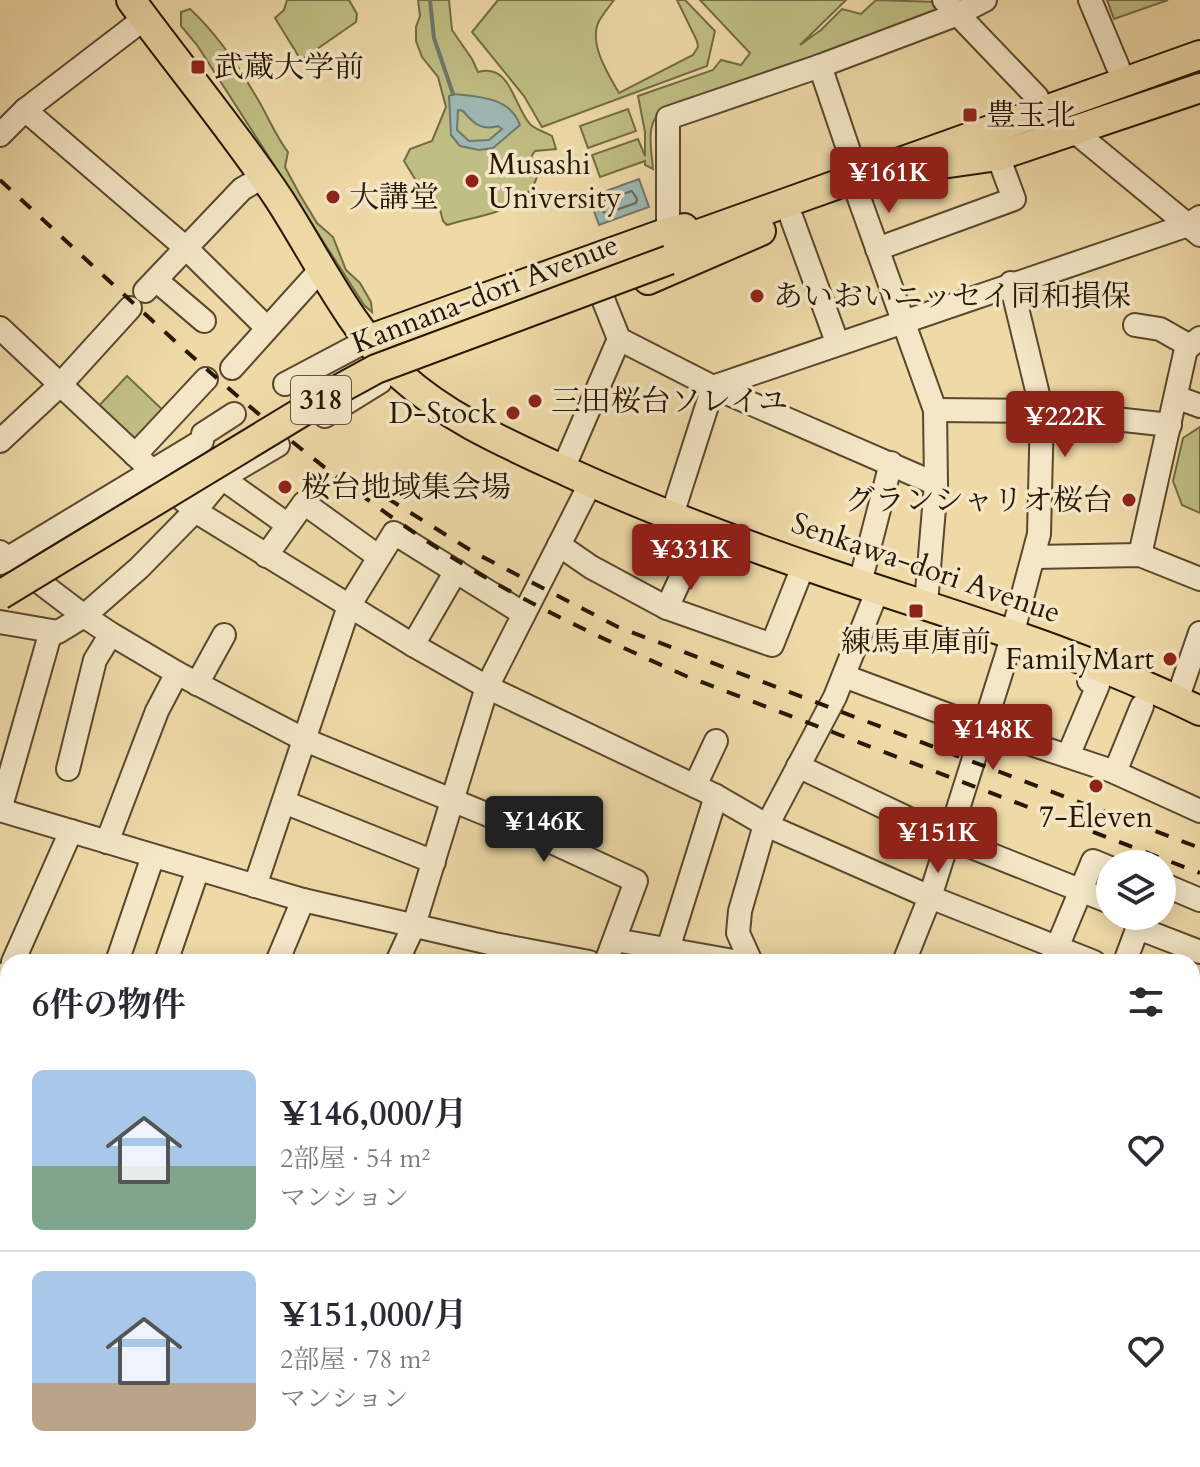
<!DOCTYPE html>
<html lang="ja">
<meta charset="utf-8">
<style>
:root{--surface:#fff;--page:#f2f2f3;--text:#2b2b33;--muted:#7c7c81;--line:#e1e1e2;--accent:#8f2418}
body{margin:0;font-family:Cardo,"Noto Serif JP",serif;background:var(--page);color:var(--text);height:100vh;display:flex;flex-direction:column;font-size:30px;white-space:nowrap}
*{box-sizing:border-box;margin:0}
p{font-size:26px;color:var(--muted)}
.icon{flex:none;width:44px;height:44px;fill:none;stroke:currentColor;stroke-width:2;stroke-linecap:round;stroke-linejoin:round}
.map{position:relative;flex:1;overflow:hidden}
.sheet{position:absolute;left:0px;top:954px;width:1200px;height:514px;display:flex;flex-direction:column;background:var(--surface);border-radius:24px 24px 0 0;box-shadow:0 4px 20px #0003}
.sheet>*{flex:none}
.fabs{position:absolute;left:1096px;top:850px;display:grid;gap:16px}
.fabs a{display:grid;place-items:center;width:80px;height:80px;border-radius:50%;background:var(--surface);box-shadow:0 4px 20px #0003;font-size:40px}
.price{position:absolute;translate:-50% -68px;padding:0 18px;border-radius:8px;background:var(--accent);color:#fff;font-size:26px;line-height:52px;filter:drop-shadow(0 2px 4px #0008)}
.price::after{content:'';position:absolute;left:50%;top:48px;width:24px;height:18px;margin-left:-12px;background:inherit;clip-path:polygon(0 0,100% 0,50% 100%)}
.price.active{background:#222;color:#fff}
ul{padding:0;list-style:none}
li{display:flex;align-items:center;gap:24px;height:200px;padding:0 32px}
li+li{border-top:2px solid var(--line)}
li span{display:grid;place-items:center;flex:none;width:224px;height:160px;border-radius:12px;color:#555}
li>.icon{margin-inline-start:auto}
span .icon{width:96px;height:96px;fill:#fffc;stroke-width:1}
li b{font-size:34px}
h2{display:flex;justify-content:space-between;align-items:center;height:96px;padding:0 32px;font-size:34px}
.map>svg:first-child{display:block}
.green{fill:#bfbe83;stroke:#746b44;stroke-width:2}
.water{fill:#9eb7b3;stroke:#6f776e;stroke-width:2;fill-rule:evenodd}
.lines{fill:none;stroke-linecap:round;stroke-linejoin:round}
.shore{stroke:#63685c;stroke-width:2}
.stream{stroke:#6f776e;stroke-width:4}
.minor-casing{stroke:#5a482e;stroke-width:26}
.major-casing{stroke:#281806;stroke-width:32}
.minor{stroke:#f4e6c6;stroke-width:22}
.major{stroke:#eed9a7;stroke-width:28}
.rail{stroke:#281806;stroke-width:4;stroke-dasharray:14 14;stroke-linecap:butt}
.major-bridge-casing{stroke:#281806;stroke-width:32;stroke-linecap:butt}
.major-bridge{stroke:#eed9a7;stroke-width:28}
.poi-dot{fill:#8f2418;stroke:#f4e6c6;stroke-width:3}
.labels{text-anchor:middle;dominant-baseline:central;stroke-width:7;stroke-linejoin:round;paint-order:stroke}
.shield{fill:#f4e6c6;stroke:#655640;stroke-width:2}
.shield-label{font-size:28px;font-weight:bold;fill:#281806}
.poi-label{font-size:30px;fill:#281806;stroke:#f4e6c6;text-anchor:start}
.street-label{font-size:30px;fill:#281806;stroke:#f4e6c6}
</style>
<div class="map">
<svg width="1200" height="1467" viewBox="0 0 1200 1467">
<rect width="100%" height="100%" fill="#eed9a7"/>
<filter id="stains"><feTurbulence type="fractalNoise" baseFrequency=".0025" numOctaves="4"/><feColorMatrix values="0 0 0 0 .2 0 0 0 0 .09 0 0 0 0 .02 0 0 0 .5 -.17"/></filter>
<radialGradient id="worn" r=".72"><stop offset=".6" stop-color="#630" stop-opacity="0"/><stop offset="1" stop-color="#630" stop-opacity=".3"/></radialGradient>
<g class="green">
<path d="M287,0H349L357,14L356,22L301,60L275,18L284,10Z"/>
<path d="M418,0H449L452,30L472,59L478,72C511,63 513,105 530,124C536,130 545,132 552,136L556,149L535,151L531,157L540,165C533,213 485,213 447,225L443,221L439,206L426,197L404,161L410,149L432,141L446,107L438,77L422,57L416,41V27L420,16Z"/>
<path d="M498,0H614C609,7 603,14 599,21C588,43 608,74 619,93L693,55L698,47L697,41L677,0H685L715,31L707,66L542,127L524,96L472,32Z"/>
<path d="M700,0H846L800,45L821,30L842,9L861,14L876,0L937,2L935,11L916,21L667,106C644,121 651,144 653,169L645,165V161L600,177L592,155L638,139L645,156V132L638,96L713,70L721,60L741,65L750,53Z"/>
<path d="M1107,0H1168L1114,19Z"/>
<path d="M190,9C216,33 236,62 254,93C267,113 274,134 288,152L285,167L300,195L317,223L333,237L346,270L360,283L371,302L372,312L364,305L197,45L181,26V12Z"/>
<path d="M628,109L636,131L588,148L580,126Z"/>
<path d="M127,376L168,415L136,448L95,410Z"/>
<path d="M1200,427V513L1182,505L1173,481L1183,438Z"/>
</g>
<g class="water">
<path d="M453,94C480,97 510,97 520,125L493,148L479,150L460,146L451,135L449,96ZM458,110L463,111C473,123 481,131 498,126L502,129L489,140L469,141L457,130Z"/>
<path d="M639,179L649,207L599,225L589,197Z"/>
</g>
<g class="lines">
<path class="shore" d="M632,191L637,199L636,203L607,213L603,212L602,201Z"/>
<path class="stream" d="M430,0L434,38L453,94"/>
<defs>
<g id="minor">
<path d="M944,0L1037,97"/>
<path d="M1090,0L1118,67"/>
<path d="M820,66L858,178"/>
<path d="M25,110L186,248L267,328"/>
<path d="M1074,131L1200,235"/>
<path d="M0,135L25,110L145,18"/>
<path d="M858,195L935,410L936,484L926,604"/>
<path d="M792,219L837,342"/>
<path d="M668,232V118L820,66L958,14L985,0"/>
<path d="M877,249L1014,199L998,156"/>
<path d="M156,280L204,321"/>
<path d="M145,291L242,189L263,177"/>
<path d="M603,299L619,339L713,387L936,484"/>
<path d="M1135,325L1160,329L1190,346"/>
<path d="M0,328L195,511L413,645L487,687L716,796L766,825L930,897L1094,962"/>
<path d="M232,368L322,268"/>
<path d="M285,384L370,339"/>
<path d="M1176,397L1200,406"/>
<path d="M935,410L1042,411L1170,425"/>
<path d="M325,416L380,382"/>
<path d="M0,441L60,385L130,308"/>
<path d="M135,455L206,379"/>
<path d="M563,469L619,339"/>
<path d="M222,478L288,525"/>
<path d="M672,515L713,387L1188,225L1200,217"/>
<path d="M559,545L591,567L667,608L772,645L804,564"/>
<path d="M0,552L84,616L111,634L177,673L305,740L530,832L636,881L606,962"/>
<path d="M1140,555L1186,349L1200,338"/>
<path d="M266,556L304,503L379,557"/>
<path d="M1034,557L1140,555L1200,579"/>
<path d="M0,563L202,441L203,434L234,414"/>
<path d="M860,583L891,463"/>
<path d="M667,608L704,527"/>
<path d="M0,622L58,632L84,616L139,568L195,511L222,478L278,445"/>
<path d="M413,645L456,571"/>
<path d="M844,676L983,728L1112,771L1200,811"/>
<path d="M197,684L224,635"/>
<path d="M1177,700L1200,633"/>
<path d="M1068,756L1098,685L1089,681L1097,663"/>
<path d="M798,766L949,838L1110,902"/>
<path d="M68,769L95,660L111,634"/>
<path d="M1115,772L1142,706"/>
<path d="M695,786L716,741"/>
<path d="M284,802L434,862"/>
<path d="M0,810L303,900L494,944L589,962"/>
<path d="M0,810L51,631"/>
<path d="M107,842L157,711L177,673"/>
<path d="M1162,884L1200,900"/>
<path d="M255,886L349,606L394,533L524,614"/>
<path d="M1138,928L1200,952"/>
<path d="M615,940L739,962"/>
<path d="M668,949L716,796"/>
<path d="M13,962L71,831"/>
<path d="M117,962L153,856"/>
<path d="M166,962L198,869"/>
<path d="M277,962L303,900"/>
<path d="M397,962L414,925L487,687L591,482"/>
<path d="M751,962L738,933L740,911L762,835L835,697L878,589"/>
<path d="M904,962L930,897L1007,654L1039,534L1042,411L1011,283"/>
<path d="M1051,962L1093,861L1110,868"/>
<path d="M1125,962L1142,916"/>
<path d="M0,989L8,972"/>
<path d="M1192,1018L1200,999"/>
<path d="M1192,1096L1200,1100"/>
<path d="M0,1145L8,1131"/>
<path d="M0,1209L8,1213"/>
<path d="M1192,1293L1200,1301"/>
<path d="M0,1304L8,1311"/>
<path d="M1192,1390L1200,1395"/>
<path d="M6,1459L16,1467"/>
<path d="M138,1460L145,1467"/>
<path d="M410,1460V1467"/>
<path d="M836,1460V1467"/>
<path d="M1115,1460L1129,1467"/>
<path d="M524,1462V1460"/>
<path d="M222,1467L229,1460"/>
<path d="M466,1467L467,1460"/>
<path d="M588,1467L589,1460"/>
<path d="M654,1467V1460"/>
<path d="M729,1467L739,1460"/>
<path d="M959,1467L963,1460"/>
</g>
<g id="major">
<path d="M131,0C180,67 233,130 279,199C316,256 350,329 400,375C448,419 510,445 568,472C653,511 742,544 830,574C958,617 1078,651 1200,711"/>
<path d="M949,163L998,156L1200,88"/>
<path d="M665,246L1200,55"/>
<path d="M648,280L761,231"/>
<path d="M370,339L668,232L684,228"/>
</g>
</defs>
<use href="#minor" class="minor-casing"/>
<use href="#major" class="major-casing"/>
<use href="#minor" class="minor"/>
<use href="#major" class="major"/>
<g class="rail">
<path d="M0,180C133,302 263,430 412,531C497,590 591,634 686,676L1200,873"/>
<path d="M363,483L475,553L618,627L1200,848"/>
</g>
<defs>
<path id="major-bridge" d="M0,595L343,387L376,369L669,260"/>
</defs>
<use href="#major-bridge" class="major-bridge-casing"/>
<use href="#major-bridge" class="major-bridge"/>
</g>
<g class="poi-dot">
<rect x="190" y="59" width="16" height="16" rx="4"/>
<rect x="962" y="107" width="16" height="16" rx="4"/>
<circle cx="472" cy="181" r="8"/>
<circle cx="333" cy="197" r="8"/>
<circle cx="757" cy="296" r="8"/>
<circle cx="535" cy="401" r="8"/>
<circle cx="513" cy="413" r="8"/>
<circle cx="285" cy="487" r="8"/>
<circle cx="1129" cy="500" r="8"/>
<rect x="908" y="603" width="16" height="16" rx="4"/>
<circle cx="1170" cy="659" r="8"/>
<circle cx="1096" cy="786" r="8"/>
</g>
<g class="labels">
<rect class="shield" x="291" y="376" width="60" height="48" rx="6"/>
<g class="shield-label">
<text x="321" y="400">318</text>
</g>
<g class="poi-label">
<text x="214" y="67">武蔵大学前</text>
<text x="986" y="115">豊玉北</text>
<text x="488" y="164">Musashi<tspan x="488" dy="34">University</tspan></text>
<text x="349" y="197">大講堂</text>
<text x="773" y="296">あいおいニッセイ同和損保</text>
<text x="551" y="401">三田桜台ソレイユ</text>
<text x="497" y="413" text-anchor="end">D-Stock</text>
<text x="301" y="487">桜台地域集会場</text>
<text x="1113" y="500" text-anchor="end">グランシャリオ桜台</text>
<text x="916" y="642" text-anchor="middle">練馬車庫前</text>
<text x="1154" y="659" text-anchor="end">FamilyMart</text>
<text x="1096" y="817" text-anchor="middle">7-Eleven</text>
</g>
<g class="street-label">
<text transform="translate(485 294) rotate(-21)">Kannana-dori Avenue</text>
<text transform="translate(926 568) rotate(19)">Senkawa-dori Avenue</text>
</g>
</g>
<rect width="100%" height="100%" filter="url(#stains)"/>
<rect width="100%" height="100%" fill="url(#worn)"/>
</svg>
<div class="fabs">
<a><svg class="icon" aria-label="layers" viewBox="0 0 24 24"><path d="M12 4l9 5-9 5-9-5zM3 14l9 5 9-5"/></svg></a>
</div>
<b class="price" style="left:889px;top:215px">¥161K</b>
<b class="price" style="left:1065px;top:459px">¥222K</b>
<b class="price" style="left:691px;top:592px">¥331K</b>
<b class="price" style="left:993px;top:772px">¥148K</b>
<b class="price active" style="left:544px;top:864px">¥146K</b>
<b class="price" style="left:938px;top:875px">¥151K</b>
<section class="sheet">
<h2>6件の物件<svg class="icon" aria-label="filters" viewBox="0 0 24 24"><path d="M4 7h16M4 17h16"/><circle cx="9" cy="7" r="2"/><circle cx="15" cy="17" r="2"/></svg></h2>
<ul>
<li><span style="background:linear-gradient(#a9c7e8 60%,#7fa58c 0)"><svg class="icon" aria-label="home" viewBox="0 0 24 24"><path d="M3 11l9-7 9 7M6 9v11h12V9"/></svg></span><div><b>¥146,000/月</b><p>2部屋 · 54 m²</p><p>マンション</p></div><svg class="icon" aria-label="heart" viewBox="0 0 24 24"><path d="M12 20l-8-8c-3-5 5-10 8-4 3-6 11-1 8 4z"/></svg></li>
<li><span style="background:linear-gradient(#a9c7e8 70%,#b9a48a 0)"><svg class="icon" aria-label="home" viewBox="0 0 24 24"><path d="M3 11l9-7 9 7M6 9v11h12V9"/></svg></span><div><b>¥151,000/月</b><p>2部屋 · 78 m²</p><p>マンション</p></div><svg class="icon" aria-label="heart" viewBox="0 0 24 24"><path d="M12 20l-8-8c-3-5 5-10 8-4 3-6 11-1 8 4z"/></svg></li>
</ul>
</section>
</div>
